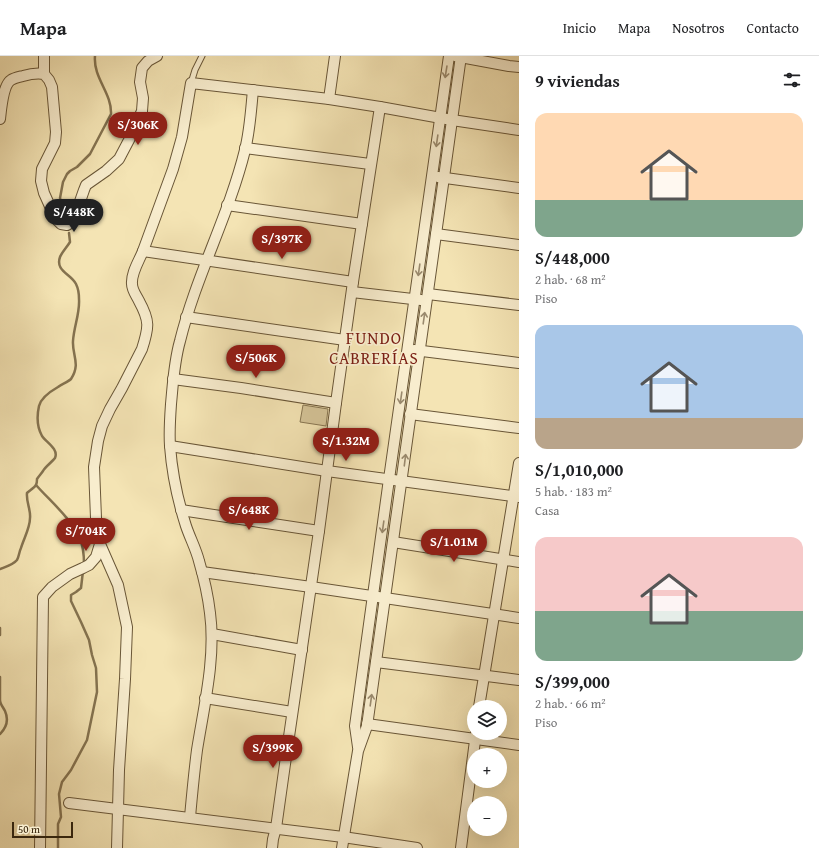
<!DOCTYPE html>
<html lang="es">
<meta charset="utf-8">
<style>
:root{--surface:#fff;--page:#f2f2f2;--text:#202124;--muted:#757577;--line:#e0e0e0;--accent:#8f2418}
body{margin:0;font-family:"Gentium Book Plus",serif;background:var(--page);color:var(--text);height:100vh;display:flex;flex-direction:column;font-size:15px;white-space:nowrap}
*{box-sizing:border-box;margin:0}
p{font-size:13px;color:var(--muted)}
.icon{flex:none;width:22px;height:22px;fill:none;stroke:currentColor;stroke-width:2;stroke-linecap:round;stroke-linejoin:round}
.map{position:relative;flex:1;overflow:hidden}
.side{display:flex;flex-direction:column;background:var(--surface);width:300px}
.side>*{flex:none}
.tools{position:absolute;left:467px;top:644px;display:grid;gap:8px}
.tools a{display:grid;place-items:center;width:40px;height:40px;border-radius:50%;background:var(--surface);box-shadow:0 4px 16px #0002;font-size:20px}
.scale{position:absolute;left:12px;bottom:10px;width:61px;box-sizing:border-box;padding-left:4px;border:2px solid #3b270d;border-top:0;font-size:11px;line-height:14px;white-space:nowrap;color:#3b270d;-webkit-text-stroke:3px #f8edce;paint-order:stroke}
.price{position:absolute;translate:-50% -34px;padding:0 9px;border-radius:14px;background:var(--accent);color:#fff;font-size:13px;line-height:26px;filter:drop-shadow(0 1px 2px #0008)}
.price::after{content:'';position:absolute;left:50%;top:24px;width:12px;height:9px;margin-left:-6px;background:inherit;clip-path:polygon(0 0,100% 0,50% 100%)}
.price.selected{background:#222;color:#fff}
ul{padding:0;list-style:none}
li{display:grid;align-content:center;gap:8px;height:212px;padding:0 16px}
li span{display:grid;place-items:center;height:124px;border-radius:12px;color:#555}
li>.icon{margin-inline-start:auto}
span .icon{width:72px;height:72px;fill:#fffc;stroke-width:1}
li b{font-size:17px}
h2{display:flex;justify-content:space-between;align-items:center;height:48px;padding:0 16px;font-size:17px}
header{display:flex;align-items:center;gap:24px;box-sizing:border-box;height:56px;padding:0 20px;background:var(--surface);border-bottom:1px solid var(--line)}
header strong{font-size:19px}
nav{display:flex;gap:22px;margin-inline-start:auto;font-size:14px}
main{display:flex;flex:1;min-height:0}
.map>svg:first-child{display:block}
.green{fill:#d5c498;stroke:#887652}
.lines{fill:none;stroke-linecap:round;stroke-linejoin:round}
.stream{stroke:#84724f;stroke-width:2.5}
.service-casing{stroke:#695637;stroke-width:7}
.minor-casing{stroke:#695637;stroke-width:12}
.service{stroke:#f8edce;stroke-width:5}
.minor{stroke:#f8edce;stroke-width:10}
.oneway{stroke:#9a8a6e}
.labels{text-anchor:middle;dominant-baseline:central;stroke-width:3.5;stroke-linejoin:round;paint-order:stroke}
.quarter-label{font-size:17px;letter-spacing:1px;fill:#7a1f14;stroke:#f8edce}
</style>
<header>
<strong>Mapa</strong>
<nav><a>Inicio</a><a>Mapa</a><a>Nosotros</a><a>Contacto</a></nav>
</header>
<main>
<div class="map">
<svg width="519" height="792" viewBox="0 0 519 792">
<rect width="100%" height="100%" fill="#f4e4b4"/>
<filter id="stains"><feTurbulence type="fractalNoise" baseFrequency=".005" numOctaves="4"/><feColorMatrix values="0 0 0 0 .2 0 0 0 0 .09 0 0 0 0 .02 0 0 0 .5 -.17"/></filter>
<radialGradient id="worn" r=".72"><stop offset=".6" stop-color="#630" stop-opacity="0"/><stop offset="1" stop-color="#630" stop-opacity=".3"/></radialGradient>
<path class="green" d="M303,349L328,353L326,370L300,366Z"/>
<g class="lines">
<g class="stream">
<path d="M65,162L60,142L63,126L67,118L70,115L77,111L90,98L111,58C112,37 93,22 95,0"/>
<path d="M36,429C50,445 71,462 80,483C83,490 84,500 84,508"/>
<path d="M0,513C5,511 13,509 17,504C19,501 19,496 21,492C24,482 30,472 30,462C31,454 26,446 27,437C29,435 34,432 36,429C37,427 37,425 37,423C39,420 41,418 43,415C45,411 53,405 55,402C59,393 46,386 42,380C37,371 37,359 39,350C41,342 51,335 58,331C62,328 68,326 71,323C81,308 72,299 73,285C74,270 80,257 79,243C79,238 78,232 76,228C71,218 55,215 60,201C62,196 67,191 70,186L69,177"/>
<path d="M0,572V579"/>
<path d="M0,621C0,629 0,636 0,644C0,648 3,651 5,655C9,664 6,672 0,678"/>
<path d="M58,792V768L61,761L59,738L62,726L71,714L87,684L97,636L96,612L92,599L89,584L81,566L71,545V539L76,536L81,532L83,515"/>
</g>
<defs>
<path id="service" d="M191,27L195,14L202,0"/>
<g id="minor">
<path d="M455,0L509,10L519,11"/>
<path d="M44,18V0"/>
<path d="M329,43L335,0"/>
<path d="M0,63C1,54 3,29 11,24C14,22 19,21 23,20C30,18 37,17 44,18L49,24L52,31L56,76L55,87L42,113L41,125L44,137L53,157L57,164L61,168L67,169L72,166L76,157L84,134L86,129L106,115L119,103L129,84L142,55L143,42L140,26L142,12L148,5L157,0"/>
<path d="M245,92L370,108"/>
<path d="M438,121L519,132"/>
<path d="M227,149L362,168"/>
<path d="M436,178L519,189"/>
<path d="M353,226L143,195L173,113L182,81L191,27L329,43L380,51L452,64L519,74"/>
<path d="M352,236L421,244"/>
<path d="M428,238L519,249"/>
<path d="M186,261L345,284"/>
<path d="M414,294L519,307"/>
<path d="M173,323L241,332L336,347"/>
<path d="M410,358L519,372"/>
<path d="M170,390L327,415L519,441"/>
<path d="M181,454L319,475"/>
<path d="M393,486L519,506"/>
<path d="M100,488L118,529L127,571L125,623L119,714L117,792"/>
<path d="M202,516L311,531L519,562"/>
<path d="M212,578L302,594"/>
<path d="M376,606L519,624"/>
<path d="M205,642L292,656"/>
<path d="M479,651L519,407"/>
<path d="M367,668L519,689"/>
<path d="M358,691L355,670L389,423L449,0"/>
<path d="M69,747L343,781L417,792"/>
<path d="M190,761C192,739 194,717 197,694C204,650 216,601 210,557C208,540 204,522 199,505C196,493 190,482 186,470C178,445 172,417 170,390C169,376 170,362 171,348C173,327 174,306 180,285C196,220 229,159 245,94C250,74 251,54 253,34"/>
<path d="M40,792L43,541L52,531L70,518L83,512L89,509L96,501L100,488L96,462L94,411L98,385L102,370L110,353L122,332L142,293C149,271 150,265 139,245C136,239 132,234 132,228C131,217 139,205 143,195"/>
<path d="M272,792L273,783L276,772L285,708L319,475L336,347L353,226L380,51"/>
<path d="M342,792L358,695L367,670L461,0"/>
<path d="M461,792L476,677"/>
</g>
</defs>
<use href="#service" class="service-casing"/>
<use href="#minor" class="minor-casing"/>
<use href="#service" class="service"/>
<use href="#minor" class="minor"/>
</g>
<defs><path id="oneway-shaft" d="M-6 0H5M1.5-3L5.5 0L1.5 3" fill="none" stroke-width="1.6" stroke-linecap="round" stroke-linejoin="round"/></defs>
<g class="oneway">
<use href="#oneway-shaft" transform="translate(446 16) rotate(99)"/>
<use href="#oneway-shaft" transform="translate(437 85) rotate(98)"/>
<use href="#oneway-shaft" transform="translate(419 214) rotate(98)"/>
<use href="#oneway-shaft" transform="translate(424 262) rotate(-82)"/>
<use href="#oneway-shaft" transform="translate(401 342) rotate(98)"/>
<use href="#oneway-shaft" transform="translate(405 404) rotate(-83)"/>
<use href="#oneway-shaft" transform="translate(383 471) rotate(98)"/>
<use href="#oneway-shaft" transform="translate(371 644) rotate(-82)"/>
</g>
<g class="labels">
<g class="quarter-label">
<text x="374" y="281">FUNDO<tspan x="374" dy="20">CABRERÍAS</tspan></text>
</g>
</g>
<rect width="100%" height="100%" filter="url(#stains)"/>
<rect width="100%" height="100%" fill="url(#worn)"/>
</svg>
<div class="tools">
<a><svg class="icon" aria-label="layers" viewBox="0 0 24 24"><path d="M12 4l9 5-9 5-9-5zM3 14l9 5 9-5"/></svg></a>
<a>+</a>
<a>−</a>
</div>
<div class="scale">50 m</div>
<b class="price" style="left:138px;top:90px">S/306K</b>
<b class="price selected" style="left:74px;top:177px">S/448K</b>
<b class="price" style="left:282px;top:204px">S/397K</b>
<b class="price" style="left:256px;top:323px">S/506K</b>
<b class="price" style="left:346px;top:406px">S/1.32M</b>
<b class="price" style="left:249px;top:475px">S/648K</b>
<b class="price" style="left:86px;top:496px">S/704K</b>
<b class="price" style="left:454px;top:507px">S/1.01M</b>
<b class="price" style="left:273px;top:713px">S/399K</b>
</div>
<section class="side">
<h2>9 viviendas<svg class="icon" aria-label="filters" viewBox="0 0 24 24"><path d="M4 7h16M4 17h16"/><circle cx="9" cy="7" r="2"/><circle cx="15" cy="17" r="2"/></svg></h2>
<ul>
<li><span style="background:linear-gradient(#ffd9b3 70%,#7fa58c 0)"><svg class="icon" aria-label="home" viewBox="0 0 24 24"><path d="M3 11l9-7 9 7M6 9v11h12V9"/></svg></span><div><b>S/448,000</b><p>2 hab. · 68 m²</p><p>Piso</p></div></li>
<li><span style="background:linear-gradient(#a9c7e8 75%,#b9a48a 0)"><svg class="icon" aria-label="home" viewBox="0 0 24 24"><path d="M3 11l9-7 9 7M6 9v11h12V9"/></svg></span><div><b>S/1,010,000</b><p>5 hab. · 183 m²</p><p>Casa</p></div></li>
<li><span style="background:linear-gradient(#f6c9c9 60%,#7fa58c 0)"><svg class="icon" aria-label="home" viewBox="0 0 24 24"><path d="M3 11l9-7 9 7M6 9v11h12V9"/></svg></span><div><b>S/399,000</b><p>2 hab. · 66 m²</p><p>Piso</p></div></li>
</ul>
</section>
</main>
